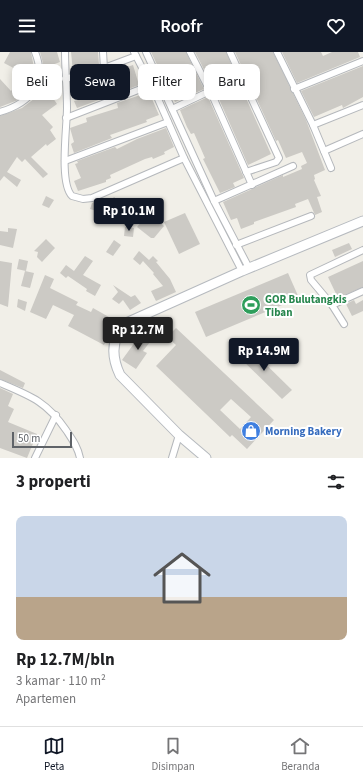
<!DOCTYPE html>
<html lang="id">
<meta charset="utf-8">
<style>
:root{--surface:#fff;--page:#f2f2f2;--text:#202124;--muted:#757577;--line:#e0e0e0;--accent:#111827}
body{margin:0;font-family:"Source Sans 3",sans-serif;background:var(--page);color:var(--text);height:100vh;display:flex;flex-direction:column;font-size:15px;white-space:nowrap}
*{box-sizing:border-box;margin:0}
p{font-size:13px;color:var(--muted)}
.icon{flex:none;width:22px;height:22px;fill:none;stroke:currentColor;stroke-width:2;stroke-linecap:round;stroke-linejoin:round}
.map{position:relative;height:406px;overflow:hidden}
.sheet{display:flex;flex-direction:column;background:var(--surface);flex:1}
.sheet>*{flex:none}
.top-card{position:absolute;left:12px;top:12px;width:339px;height:36px;display:flex;gap:8px}
.scale{position:absolute;left:12px;bottom:10px;width:60px;box-sizing:border-box;padding-left:4px;border:2px solid #5f6368;border-top:0;font-size:11px;line-height:14px;white-space:nowrap;color:#5f6368;-webkit-text-stroke:3px #fff;paint-order:stroke}
.price{position:absolute;translate:-50% -34px;padding:0 9px;border-radius:4px;background:var(--accent);color:#fff;font-size:13px;line-height:26px;filter:drop-shadow(0 1px 2px #0008)}
.price::after{content:'';position:absolute;left:50%;top:24px;width:12px;height:9px;margin-left:-6px;background:inherit;clip-path:polygon(0 0,100% 0,50% 100%)}
.price.selected{background:#222;color:#fff}
ul{padding:0;list-style:none}
li{display:grid;align-content:center;gap:8px;height:212px;padding:0 16px}
li span{display:grid;place-items:center;height:124px;border-radius:8px;color:#555}
li>.icon{margin-inline-start:auto}
span .icon{width:72px;height:72px;fill:#fffc;stroke-width:1}
li b{font-size:17px}
h2{display:flex;justify-content:space-between;align-items:center;height:48px;padding:0 16px;font-size:17px}
.chip{padding:0 14px;border-radius:8px;background:var(--surface);box-shadow:0 2px 10px #0003;font-size:14px;line-height:36px}
.chip.selected{background:var(--accent);color:#fff}
header{display:flex;justify-content:space-between;align-items:center;height:52px;padding:0 16px;background:var(--accent);color:#fff;font-size:18px;font-weight:600}
.dock{display:flex;justify-content:space-around;align-items:center;height:56px;border-top:1px solid var(--line);background:var(--surface);font-size:11px;color:var(--muted)}
.dock a{display:grid;justify-items:center;gap:2px}
.dock .selected{color:var(--accent)}
.map>svg:first-child{display:block}
.building{fill:#cccac5;fill-rule:evenodd}
.lines{fill:none;stroke-linecap:round;stroke-linejoin:round}
.street-casing{stroke:#b5b8bc;stroke-width:8}
.secondary-casing{stroke:#b6babf;stroke-width:11}
.street{stroke:#fff;stroke-width:6}
.secondary{stroke:#fff;stroke-width:9}
.labels{text-anchor:middle;dominant-baseline:central;stroke-width:4;stroke-linejoin:round;paint-order:stroke}
.leisure-label{font-size:11px;font-weight:bold;fill:#27864d;stroke:#fff;text-anchor:start}
.shop-label{font-size:11px;font-weight:bold;fill:#366cbe;stroke:#fff;text-anchor:start}
</style>
<header><svg class="icon" aria-label="menu" viewBox="0 0 24 24"><path d="M4 6h16M4 12h16M4 18h16"/></svg>Roofr<svg class="icon" aria-label="heart" viewBox="0 0 24 24"><path d="M12 20l-8-8c-3-5 5-10 8-4 3-6 11-1 8 4z"/></svg></header>
<div class="map">
<svg width="363" height="406" viewBox="0 0 363 406">
<rect width="100%" height="100%" fill="#f1efe8"/>
<g class="building">
<path d="M10,0H31L35,21L33,29L25,42L18,48L0,55V27L11,39L25,22L4,11Z"/>
<path d="M40,0H57L60,10L52,13L61,31L50,37L43,24V11Z"/>
<path d="M71,0H98L99,13L73,20Z"/>
<path d="M151,0H186L204,37L175,50Z"/>
<path d="M195,0H226L237,25L226,31L227,33L215,39Z"/>
<path d="M235,0H273L306,68L325,118L314,123L315,127L314,128L321,144L317,145L322,160L315,163L308,147L295,152L296,155L254,170V172L241,177L237,166L231,168L223,150L283,123V125L302,117L301,114L307,111L302,100L286,106L278,88L276,89Z"/>
<path d="M282,0H321L323,4L332,0H358L360,5L297,31Z"/>
<path d="M133,13L139,33L77,56L74,49L78,48L74,35L82,33L80,28L115,17L116,19Z"/>
<path d="M363,14V45L343,56L342,53L314,65L301,39Z"/>
<path d="M47,37L57,52L42,63L53,75L50,78L56,87L47,94L46,92L31,105L48,122L43,126L25,107L22,110L17,105L7,120L21,128L17,135L4,124L0,129V64L22,56Z"/>
<path d="M242,37L271,102L248,113L219,47Z"/>
<path d="M149,40L159,63L146,68L147,70L110,83L112,86L74,101L71,92L74,90L70,76L87,70L86,66L118,56L117,51Z"/>
<path d="M208,45L244,126L233,131L235,135L220,141L203,107L205,106L194,81L191,82L187,75L180,58Z"/>
<path d="M166,76L174,95L164,100L165,102L153,107L152,105L145,107L110,123L111,126L106,128V130L78,139L74,129L81,126L75,112L78,111L77,109L115,95L117,97L137,87Z"/>
<path d="M46,144L54,148L49,156L42,153Z"/>
<path d="M114,145L122,152L120,154L129,160L123,168L118,165L119,163L108,152Z"/>
<path d="M97,149L103,150L100,160L90,157L92,151Z"/>
<path d="M149,161L164,174L154,186H151L137,175Z"/>
<path d="M185,161L200,192L179,202L164,170Z"/>
<path d="M125,175L134,176L133,185L124,184Z"/>
<path d="M8,176L17,177L13,196L0,193V179L8,180Z"/>
<path d="M46,187L55,196L42,210L37,205L38,200L34,199Z"/>
<path d="M114,188L121,193L113,204L106,200Z"/>
<path d="M349,191L352,197L335,205L332,198Z"/>
<path d="M139,199L149,208L153,204L158,209L156,210L170,227L176,240L156,249L151,239L163,234L153,222L154,221L143,209L140,213L133,207Z"/>
<path d="M85,204L93,209L83,223L101,233L95,244L86,239L87,237L68,224L66,226L60,221L66,213L74,219Z"/>
<path d="M19,207L28,209L26,219L17,217Z"/>
<path d="M0,209L12,211L8,255L0,252Z"/>
<path d="M363,209V235L338,246L328,225Z"/>
<path d="M25,219L34,221L30,236L21,234Z"/>
<path d="M288,221L299,246L206,285L195,260Z"/>
<path d="M45,223L54,227L50,236L78,250L76,253L91,260L93,256L116,269L104,293L68,274L74,263L53,253L46,267L30,260Z"/>
<path d="M113,233L131,245L135,243L141,251L130,258L123,248L119,252L112,247L118,240Z"/>
<path d="M18,247L27,250L25,259L17,255Z"/>
<path d="M354,248L356,252L363,248V259L352,264L346,252Z"/>
<path d="M176,276L274,368L247,397L232,383L230,385L156,314L176,293L167,285ZM231,347L251,365L240,377L220,358Z"/>
<path d="M143,279L153,286L143,299L147,301L136,317L122,308Z"/>
<path d="M246,293L292,338L282,347L237,303Z"/>
<path d="M0,318L25,331L23,336L0,327Z"/>
<path d="M0,336L13,342L8,354L14,357L8,370L37,382L27,406L0,396Z"/>
</g>
<g class="lines">
<defs>
<g id="street">
<path d="M65,0C65,19 67,37 67,56C67,75 59,131 72,144L83,147L92,146L184,106"/>
<path d="M103,0L104,16"/>
<path d="M134,0L158,47L184,106L242,219"/>
<path d="M146,0L214,149L249,216"/>
<path d="M190,0L213,45L252,133"/>
<path d="M230,0L279,106L276,110L246,120"/>
<path d="M277,0L313,73L331,116"/>
<path d="M65,27L104,16L136,4"/>
<path d="M294,37L363,9"/>
<path d="M213,45L245,30"/>
<path d="M172,57L210,39"/>
<path d="M0,60C30,51 48,32 35,0"/>
<path d="M66,66L151,33"/>
<path d="M313,73L363,53"/>
<path d="M324,99L363,82"/>
<path d="M65,109L168,70"/>
<path d="M214,149L293,114"/>
<path d="M236,193L311,164"/>
<path d="M332,253L363,239"/>
<path d="M344,272L332,253L311,228L310,223L363,198"/>
<path d="M0,331C31,344 47,350 66,378C72,387 78,395 80,406"/>
<path d="M35,406L56,363"/>
<path d="M172,406L179,383"/>
</g>
<path id="secondary" d="M206,406L179,383L120,323C111,304 111,286 126,271L242,219L363,169"/>
</defs>
<use href="#street" class="street-casing"/>
<use href="#secondary" class="secondary-casing"/>
<use href="#street" class="street"/>
<use href="#secondary" class="secondary"/>
</g>
<defs>
<symbol id="stadium-disc" viewBox="-11 -11 22 22"><circle r="9.5" fill="#2e9e5b" stroke="#fff"/><path d="M0-5a6.5 5 0 1 0 0 10a6.5 5 0 1 0 0-10ZM-3.5-1.8h7v3.6h-7Z" fill="#fff"/></symbol>
<symbol id="shop-disc" viewBox="-11 -11 22 22"><circle r="9.5" fill="#3f7fe0" stroke="#fff"/><path d="M-5-2.5h2.3a2.7 3.5 0 0 1 5.4 0H5L5.5 6h-11ZM-1.5-2.5h3a1.5 2.3 0 0 0-3 0Z" fill="#fff"/></symbol>
</defs>
<g fill-rule="evenodd">
<use href="#stadium-disc" x="240" y="242" width="22" height="22"/>
<use href="#shop-disc" x="240" y="368" width="22" height="22"/>
</g>
<g class="labels">
<g class="leisure-label">
<text x="265" y="247">GOR Bulutangkis<tspan x="265" dy="13">Tiban</tspan></text>
</g>
<g class="shop-label">
<text x="265" y="379">Morning Bakery</text>
</g>
</g>
</svg>
<div class="scale">50 m</div>
<b class="price" style="left:129px;top:180px">Rp 10.1M</b>
<b class="price selected" style="left:138px;top:299px">Rp 12.7M</b>
<b class="price" style="left:264px;top:320px">Rp 14.9M</b>
<div class="top-card">
<a class="chip">Beli</a>
<a class="chip selected">Sewa</a>
<a class="chip">Filter</a>
<a class="chip">Baru</a>
</div>
</div>
<section class="sheet">
<h2>3 properti<svg class="icon" aria-label="filters" viewBox="0 0 24 24"><path d="M4 7h16M4 17h16"/><circle cx="9" cy="7" r="2"/><circle cx="15" cy="17" r="2"/></svg></h2>
<ul>
<li><span style="background:linear-gradient(#c9d6e8 65%,#b9a48a 0)"><svg class="icon" aria-label="home" viewBox="0 0 24 24"><path d="M3 11l9-7 9 7M6 9v11h12V9"/></svg></span><div><b>Rp 12.7M/bln</b><p>3 kamar · 110 m²</p><p>Apartemen</p></div></li>
</ul>
</section>
<nav class="dock">
<a class="selected"><svg class="icon" aria-label="map" viewBox="0 0 24 24"><path d="M3 6l6-2 6 2 6-2v14l-6 2-6-2-6 2zM9 4v14M15 6v14"/></svg>Peta</a>
<a><svg class="icon" aria-label="saved" viewBox="0 0 24 24"><path d="M7 4h10v16l-5-4-5 4z"/></svg>Disimpan</a>
<a><svg class="icon" aria-label="home" viewBox="0 0 24 24"><path d="M3 11l9-7 9 7M6 9v11h12V9"/></svg>Beranda</a>
</nav>
